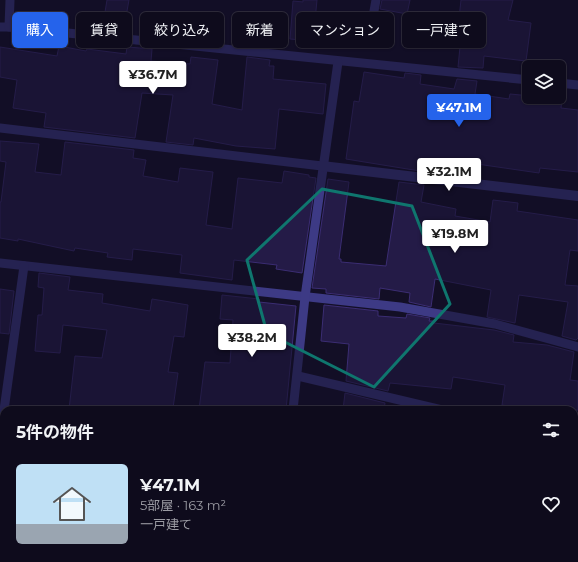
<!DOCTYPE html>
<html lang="ja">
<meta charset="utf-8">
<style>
:root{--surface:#0e0b1c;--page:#171425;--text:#f1f3f6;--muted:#9b9ba3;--line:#2e2b3b;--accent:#2563eb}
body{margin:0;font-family:Montserrat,"Noto Sans JP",sans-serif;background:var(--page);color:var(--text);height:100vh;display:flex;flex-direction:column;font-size:15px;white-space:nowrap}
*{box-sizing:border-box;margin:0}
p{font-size:13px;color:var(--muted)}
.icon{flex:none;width:22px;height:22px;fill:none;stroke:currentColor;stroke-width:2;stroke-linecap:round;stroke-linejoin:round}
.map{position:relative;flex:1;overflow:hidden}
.drawer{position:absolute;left:0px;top:406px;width:578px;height:156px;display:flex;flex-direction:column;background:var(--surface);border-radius:12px 12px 0 0;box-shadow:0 1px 3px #0004,0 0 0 1px var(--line)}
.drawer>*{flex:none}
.hud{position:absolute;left:12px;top:12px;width:554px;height:36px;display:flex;gap:8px}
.tools{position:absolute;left:522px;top:60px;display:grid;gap:8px}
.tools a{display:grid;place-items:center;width:44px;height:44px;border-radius:6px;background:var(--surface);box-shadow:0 1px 3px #0004,0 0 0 1px var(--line);font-size:20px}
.price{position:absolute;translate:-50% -34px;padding:0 9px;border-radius:4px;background:#fff;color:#222;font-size:13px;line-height:26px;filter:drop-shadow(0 1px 2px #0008)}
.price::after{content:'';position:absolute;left:50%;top:24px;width:12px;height:9px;margin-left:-6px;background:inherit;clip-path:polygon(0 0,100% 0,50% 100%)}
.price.current{background:var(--accent);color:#fff}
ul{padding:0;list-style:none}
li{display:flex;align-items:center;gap:12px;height:100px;padding:0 16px}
li span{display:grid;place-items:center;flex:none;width:112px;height:80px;border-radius:6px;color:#555}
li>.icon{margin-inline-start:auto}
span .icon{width:48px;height:48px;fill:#fffc;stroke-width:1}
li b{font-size:17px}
h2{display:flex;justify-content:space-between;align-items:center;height:48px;padding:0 16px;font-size:17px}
.chip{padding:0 14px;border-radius:6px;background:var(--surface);box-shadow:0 1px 3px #0004,0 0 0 1px var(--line);font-size:14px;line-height:36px}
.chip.current{background:var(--accent);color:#fff}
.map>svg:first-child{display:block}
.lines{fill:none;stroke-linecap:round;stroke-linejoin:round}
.river{stroke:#0c2248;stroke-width:31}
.building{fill:#241b47;stroke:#3b2d73}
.service{stroke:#3d3a85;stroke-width:9}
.minor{stroke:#3d3a85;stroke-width:10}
.rail-casing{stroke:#00e5ff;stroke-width:4.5}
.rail{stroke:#130f26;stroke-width:3;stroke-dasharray:9;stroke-linecap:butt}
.marked{fill:none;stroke:#0f766e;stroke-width:3;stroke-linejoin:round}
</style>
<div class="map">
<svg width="578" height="562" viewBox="0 0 578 562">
<rect width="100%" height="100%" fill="#130f26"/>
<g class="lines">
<g class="river">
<path d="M569,558L577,562"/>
<path d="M149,562L160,558"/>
</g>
</g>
<g class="building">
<path d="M107,0H129L125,22L104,18Z"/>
<path d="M303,0H317L313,41L290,39L293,1L303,2Z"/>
<path d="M382,0H410L407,14L380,9Z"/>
<path d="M461,0H513L508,20L531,23L526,61L484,56L483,68L458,67L461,37H457Z"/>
<path d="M251,27L274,30L272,48L249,45Z"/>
<path d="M59,46L86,51L87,49L126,54L127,47L152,49L151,61L190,64L191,57L218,60L212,104L242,110L247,57L270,60L269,66H274L273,79L326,84L323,114L279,109L275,149L236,146L194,138L193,145L166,142L173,95L142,93L135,138L44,127L46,113L13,108L17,80L0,77V47L57,56Z"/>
<path d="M364,72L404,78L405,73L421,75L420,84L454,89L457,79L477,81L475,94L509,99L510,94L562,99L561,108L578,110V172L540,168L539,173L470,163L468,174L435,169L427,168L426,172L346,159L354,101L359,102Z"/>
<path d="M0,141L39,144L35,172L61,175L65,142L134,150L133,158L146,160L143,176L178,182L180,168L213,172L206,225L232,229L238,178L282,183L284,171L309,175V177L316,178L302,273L276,269L277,265L234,260L232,280L180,273L182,255L133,249L132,260L107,257L108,253L75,248L74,251L18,239V241L0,238V202H1L6,162L0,161Z"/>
<path d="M328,179L349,182L339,259H341V262L386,266L399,182L424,185L421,202L456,209L455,216L490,222L493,200L518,203L517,211L578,220V251L570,250L565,285L578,286V338L576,340L562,336L568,302L519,295L515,323L487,317L491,290L435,279L431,307L409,302L410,293L380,288L379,299L326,293V289L312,288Z"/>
<path d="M39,273L70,277L68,290L103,294L102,303L150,311L152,299L188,305L184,337L174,336L168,372L178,373L173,408L163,406V410H69L75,356L102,358L107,330L63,325L60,353L35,351L38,315H42L44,288L38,287Z"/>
<path d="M0,289L14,291L9,334L0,333Z"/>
<path d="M222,295L259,299V302L296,306L286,410L244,408V410H199L205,362L230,363L233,320L220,319Z"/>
<path d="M324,305L378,311V316L406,318L407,314L430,318L429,321H434V323L494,330L514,335L513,342L547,345L574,352L570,380L578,381V410H551L530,406L529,409L502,405L505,385L453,377L451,389L390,383L388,391L346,381L349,344L321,341Z"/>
<path d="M345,393L385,403L384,410H343Z"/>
</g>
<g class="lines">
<g class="service">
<path d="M374,11L376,0"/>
<path d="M0,27H9L10,0"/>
<path d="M9,27L529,80"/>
<path d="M559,83L578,85"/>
<path d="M0,128L322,166"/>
<path d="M0,263L400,307L495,324L578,347"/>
<path d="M298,376L442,410"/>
<path d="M4,410L24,266"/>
<path d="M293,410L305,297L338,62"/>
<path d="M0,441L4,412"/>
<path d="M574,477L578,479"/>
</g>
<path class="minor" d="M322,166L578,196"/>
<defs>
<g id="rail">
<path d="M0,548L4,549"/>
<path d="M30,558L42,562"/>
</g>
</defs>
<use href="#rail" class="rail-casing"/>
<use href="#rail" class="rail"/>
</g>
<path d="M0 0H578V562H0ZM322,189L412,206L450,304L374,387L267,333L247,260Z" fill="#130f26" fill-opacity=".55" fill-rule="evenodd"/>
<path class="marked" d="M322,189L412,206L450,304L374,387L267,333L247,260Z"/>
</svg>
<div class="tools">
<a><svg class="icon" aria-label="layers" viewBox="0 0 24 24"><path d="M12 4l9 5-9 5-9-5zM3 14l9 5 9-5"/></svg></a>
</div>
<b class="price" style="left:153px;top:95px">¥36.7M</b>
<b class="price current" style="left:459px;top:128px">¥47.1M</b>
<b class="price" style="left:449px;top:192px">¥32.1M</b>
<b class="price" style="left:455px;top:254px">¥19.8M</b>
<b class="price" style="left:252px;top:358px">¥38.2M</b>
<div class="hud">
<a class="chip current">購入</a>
<a class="chip">賃貸</a>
<a class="chip">絞り込み</a>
<a class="chip">新着</a>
<a class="chip">マンション</a>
<a class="chip">一戸建て</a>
</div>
<section class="drawer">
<h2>5件の物件<svg class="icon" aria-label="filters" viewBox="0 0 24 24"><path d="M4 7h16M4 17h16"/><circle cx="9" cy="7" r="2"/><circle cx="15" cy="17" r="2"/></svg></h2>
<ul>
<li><span style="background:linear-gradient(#bfe0f5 75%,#9aa5b1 0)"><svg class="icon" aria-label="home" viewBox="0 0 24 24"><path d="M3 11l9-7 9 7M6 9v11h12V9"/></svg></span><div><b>¥47.1M</b><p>5部屋 · 163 m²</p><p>一戸建て</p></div><svg class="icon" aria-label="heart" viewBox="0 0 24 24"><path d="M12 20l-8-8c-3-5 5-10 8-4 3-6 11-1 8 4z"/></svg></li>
</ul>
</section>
</div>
